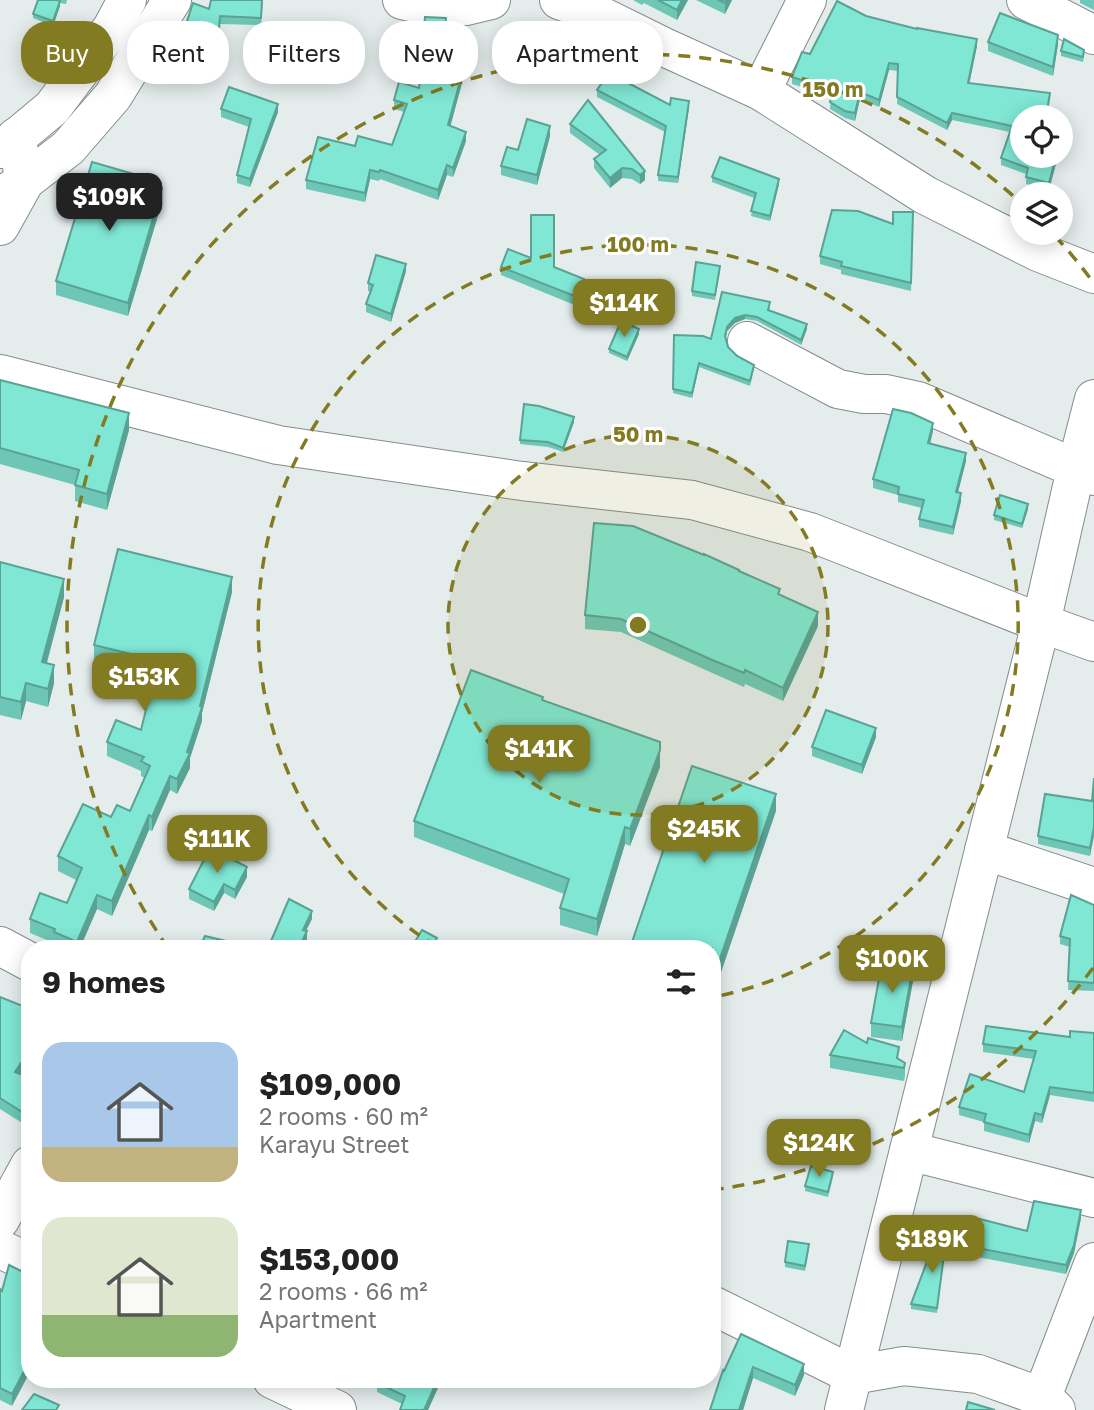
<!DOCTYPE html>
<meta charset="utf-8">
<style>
:root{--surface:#fff;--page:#f2f2f2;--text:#222;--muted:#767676;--accent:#827b22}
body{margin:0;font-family:"Golos Text",sans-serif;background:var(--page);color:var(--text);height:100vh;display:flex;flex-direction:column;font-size:26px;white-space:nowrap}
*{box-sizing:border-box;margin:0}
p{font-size:23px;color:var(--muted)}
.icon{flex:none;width:38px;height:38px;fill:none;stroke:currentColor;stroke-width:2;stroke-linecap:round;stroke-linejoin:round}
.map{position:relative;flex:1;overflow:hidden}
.panel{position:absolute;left:21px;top:940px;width:700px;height:448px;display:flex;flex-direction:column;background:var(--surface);border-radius:28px;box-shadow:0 4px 18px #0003}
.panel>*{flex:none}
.hud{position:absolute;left:21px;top:21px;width:700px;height:63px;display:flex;gap:14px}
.buttons{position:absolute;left:1010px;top:105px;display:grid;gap:14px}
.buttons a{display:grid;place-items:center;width:63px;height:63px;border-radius:50%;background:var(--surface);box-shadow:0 4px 18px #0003;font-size:35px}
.price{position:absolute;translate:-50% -60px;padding:0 16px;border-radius:14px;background:var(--accent);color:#fff;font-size:23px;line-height:46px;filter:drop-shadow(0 2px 4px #0008)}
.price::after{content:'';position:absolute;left:50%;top:42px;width:21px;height:16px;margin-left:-10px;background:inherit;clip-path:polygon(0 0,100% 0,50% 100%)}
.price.current{background:#222;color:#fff}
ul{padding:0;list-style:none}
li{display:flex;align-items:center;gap:21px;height:175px;padding:0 21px}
li span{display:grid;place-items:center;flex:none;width:196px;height:140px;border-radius:21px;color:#555}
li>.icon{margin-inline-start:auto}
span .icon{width:84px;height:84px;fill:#fffc;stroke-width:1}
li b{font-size:30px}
h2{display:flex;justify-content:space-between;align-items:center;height:84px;padding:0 21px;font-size:30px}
.tag{padding:0 24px;border-radius:28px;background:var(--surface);box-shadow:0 4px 18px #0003;font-size:24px;line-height:63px}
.tag.current{background:var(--accent);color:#fff}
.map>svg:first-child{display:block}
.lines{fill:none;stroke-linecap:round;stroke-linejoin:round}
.minor-casing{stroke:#858c8c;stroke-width:40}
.major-casing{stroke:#858c8c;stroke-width:40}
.minor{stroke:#fff;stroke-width:38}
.major{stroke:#fff;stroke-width:38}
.wall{fill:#6ec7b6}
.shaded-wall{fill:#5aa294}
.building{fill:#80e7d4;stroke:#5aa294;stroke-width:2}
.ring{fill:none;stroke:#827b22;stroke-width:3.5;stroke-dasharray:12 9}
.centre{fill:#827b22;stroke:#fff;stroke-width:3.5}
.ring-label{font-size:21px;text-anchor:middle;font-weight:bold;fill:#827b22;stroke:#fff;stroke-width:6;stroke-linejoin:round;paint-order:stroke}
</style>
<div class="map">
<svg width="1094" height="1410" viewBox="0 0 1094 1410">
<rect width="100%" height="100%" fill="#e4ecec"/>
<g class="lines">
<defs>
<g id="minor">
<path d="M402,0L419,4L466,6L491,0"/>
<path d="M559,0L591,11L664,47L761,91L925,195L1038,252L1094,274"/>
<path d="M1026,0L1094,35"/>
<path d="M761,91L807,0"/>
<path d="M0,226L25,181L16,137"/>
<path d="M747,341L838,389L864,394H886L918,401L1094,476"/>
<path d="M0,374L278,445L522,481L692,500L810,532L1041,623L1094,642"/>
<path d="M984,850L1094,887"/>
<path d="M0,946L30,962"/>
<path d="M909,1151L1094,1198"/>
<path d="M0,1220L30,1165"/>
<path d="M0,1249L30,1263"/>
<path d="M712,1305L853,1375L904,1366L978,1374L1042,1397L1056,1410"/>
<path d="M272,1379L337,1410"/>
<path d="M1042,1397L1094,1262"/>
<path d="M844,1410L1041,623L1076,469L1094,399"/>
</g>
<g id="major">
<path d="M0,149L11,142L52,108L112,28L127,0"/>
<path d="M0,197L25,181L68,148L113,96L172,0"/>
</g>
</defs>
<use href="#minor" class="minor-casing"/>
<use href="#major" class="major-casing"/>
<use href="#minor" class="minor"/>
<use href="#major" class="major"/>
</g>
<g class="wall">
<path d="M38,0H67L66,4L60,3V6L53,26L33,18V14Z"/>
<path d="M263,0L261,25L220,24L216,76L163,73V65L209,9Z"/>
<path d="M633,0H688L677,20L644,3L642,5Z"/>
<path d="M696,0H732L725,14Z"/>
<path d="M1080,0H1094V10L1080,3Z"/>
<path d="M837,1L866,16L917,29V28L977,39V46L969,83L1050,93L1048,112L1066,119V126L1060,146V117H1022V156H1058L1049,190L1026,184V174L1001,165V158L1010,132L952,120L947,130L897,104L898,71L889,70L879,107L860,99L855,121L845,118L830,109L831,96L792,84V77L802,52L810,54Z"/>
<path d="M446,27L442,69L462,83L450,126L466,141L453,177L447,175L438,200L380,179L379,181L370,179L365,202L306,189V180L355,146L392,145L404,112L394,109V100L419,88Z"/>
<path d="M988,42L1058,44L1053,76L988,51Z"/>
<path d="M1061,51L1084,55L1083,62L1061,56Z"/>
<path d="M597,90L670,105L689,107L678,183L658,181V175L665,132L597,97Z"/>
<path d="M588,100L645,180L640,184L632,179L622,178L610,188L594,168V159L600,155L570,133V124Z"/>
<path d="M221,109L278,112L250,187L237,183V175L249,127L221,117Z"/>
<path d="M550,136L537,185L501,175V166L518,150Z"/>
<path d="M712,177L779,184L770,221L751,216L754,198L712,182Z"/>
<path d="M144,183L162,202L128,316L56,295V281Z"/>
<path d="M913,212L911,291L841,274V270L820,264V256L893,224Z"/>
<path d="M501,267H554L584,287L577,306L501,275Z"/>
<path d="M406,271L391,322L366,312V304L371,292L368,291V283Z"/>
<path d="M720,271L715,300L692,296V291Z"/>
<path d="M722,292L770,307L769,311L807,329L801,345L757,321L745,319L735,323L727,331L726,339L728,347L754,369L750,386L699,367L692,398L673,393L674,335L711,339Z"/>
<path d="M639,334L627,361L609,353V349Z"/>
<path d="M0,380L129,430L107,510L75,501V485L0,464Z"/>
<path d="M574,422L563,452L548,447L520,444V440Z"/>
<path d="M933,431L930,444L966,461L958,492L961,501L953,535L919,527V519L922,508L898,502V495L873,488V479Z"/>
<path d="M1028,509L1022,528L994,520V515Z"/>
<path d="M0,562L64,597L47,663L54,683L48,707L26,701L21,720L0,715Z"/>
<path d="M739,572L780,595L818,626L783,701L745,684L744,687L710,672L621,632L585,629V615Z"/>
<path d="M232,592L202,713V721L190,758V768L177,794L170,790L152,831L149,830L112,916L97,909L80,948H58L54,947V943L30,933V919L67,903L76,880L58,871V856L111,817L130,811L145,778L141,776V771L107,756V742L141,730L149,699L129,694V679L131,669L94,660V645Z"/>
<path d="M543,700L660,767L630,846L625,844L597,936L560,925V908L564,894L414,837V821Z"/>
<path d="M876,737L862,774L812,756V747Z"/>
<path d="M1092,801L1090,856L1038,844V836Z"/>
<path d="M247,877L235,899L224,893L214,911L189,899V889Z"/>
<path d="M1094,905V991L1068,990L1070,947L1060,944V936Z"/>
<path d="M203,940L256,948H203Z"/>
<path d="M913,981L902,1041L871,1037V1023Z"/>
<path d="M0,997L30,1059L20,1074L30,1078V1117L27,1126L0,1109Z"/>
<path d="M1094,1033V1102L1050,1095L1042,1123L1035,1121L1029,1143L984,1131V1122L959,1115V1107L1024,1092L1034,1059L983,1052V1044L1070,1037Z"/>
<path d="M830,1055L905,1063V1076L904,1081L830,1068Z"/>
<path d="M833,1177L828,1197L805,1191V1186Z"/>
<path d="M1081,1218L1074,1253L1066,1274L972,1256V1247L1027,1231Z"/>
<path d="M947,1237L937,1313L911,1309V1304Z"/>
<path d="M809,1249L805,1271L785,1267V1262Z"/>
<path d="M21,1271L12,1406L0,1400V1289L2,1291Z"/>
<path d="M741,1334L804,1375L795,1396L753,1378L743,1410H710L724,1371Z"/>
<path d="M379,1379H442L428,1410H400L402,1404L377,1392V1383Z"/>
</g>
<g class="shaded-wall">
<path d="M682,0H688L677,20V10Z"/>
<path d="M727,0H732L725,14V3Z"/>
<path d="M60,1V6L53,26V21Z"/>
<path d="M1058,35V44L1053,76V67Z"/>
<path d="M977,39V46L968,90V83Z"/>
<path d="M889,63V70L879,107V100Z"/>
<path d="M462,74V83L448,135V125Z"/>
<path d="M860,92V99L855,121V113Z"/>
<path d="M689,101V107L678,183V177Z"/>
<path d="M278,104V112L250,187V179Z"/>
<path d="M952,113V120L947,130V123Z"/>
<path d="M1066,119V126L1060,146V139Z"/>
<path d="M550,126V136L537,185V175Z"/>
<path d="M466,132V141L453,177V168Z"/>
<path d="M1056,156H1058L1049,190V183Z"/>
<path d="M447,165V175L438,200V190Z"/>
<path d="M622,168V178L610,188V178Z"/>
<path d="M370,170V179L365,202V193Z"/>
<path d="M645,171V180L640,184V175Z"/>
<path d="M779,179V184L770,221V216Z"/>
<path d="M162,188V202L128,316V303Z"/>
<path d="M406,264V271L391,322V314Z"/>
<path d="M584,279V287L577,306V297Z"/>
<path d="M745,315V319L735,323L727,331L725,341L727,327L735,318Z"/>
<path d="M807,324V329L801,345V340Z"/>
<path d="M639,329V334L627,361V357Z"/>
<path d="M699,363V367L692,398V393Z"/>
<path d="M129,413V430L107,510V494Z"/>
<path d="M574,417V422L563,452V448Z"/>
<path d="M933,423V431L928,452V443Z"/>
<path d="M966,453V461L956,500V492Z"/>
<path d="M961,493V501L953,535V527Z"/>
<path d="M1028,504V509L1022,528V524Z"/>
<path d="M232,577V592L202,713V721L190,758V768L177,794V779L187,752Z"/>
<path d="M64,579V597L42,680V662Z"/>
<path d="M818,612V626L783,701V688Z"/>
<path d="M54,665V683L48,707V689Z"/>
<path d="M26,683V701L21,720V702Z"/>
<path d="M876,728V737L862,774V765Z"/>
<path d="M660,750V767L630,846V829Z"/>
<path d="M170,776V790L152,831V817Z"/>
<path d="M776,794V811L712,999V982Z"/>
<path d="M149,815V830L112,916V901Z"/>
<path d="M625,827V844L597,936V919Z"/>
<path d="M1094,827V836L1090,856V848Z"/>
<path d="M247,867V877L235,899V890Z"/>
<path d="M224,884V893L214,911V902Z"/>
<path d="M97,895V909L80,948H77V942Z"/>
<path d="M312,911V919L303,937V930Z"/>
<path d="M307,931V939L303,948H299Z"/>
<path d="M437,938L436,948H431Z"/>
<path d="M913,967V981L902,1041V1027Z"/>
<path d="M30,1049V1059L15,1082V1072Z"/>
<path d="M1050,1087V1095L1042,1123V1115Z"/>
<path d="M30,1106V1117L27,1126V1115Z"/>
<path d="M1035,1113V1121L1029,1143V1135Z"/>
<path d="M1081,1210V1218L1074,1253L1066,1274V1265Z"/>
<path d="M30,1360V1372L12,1406V1394Z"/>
<path d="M804,1364V1375L795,1396V1385Z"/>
<path d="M753,1367V1378L743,1410H739Z"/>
<path d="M438,1379H442L428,1410H424Z"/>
</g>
<g class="building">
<path d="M38,0H57L60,1L53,21L33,14Z"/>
<path d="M211,0H262L261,18L220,16L216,68L163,65L165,46L166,44L179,45L193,3L209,9Z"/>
<path d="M658,0H682L677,10Z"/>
<path d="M718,0H727L725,3Z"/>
<path d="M837,1L866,16L917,29V28L977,39L968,83L1050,93L1047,111L1066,119L1060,139V117H1022V156H1056L1049,183L1026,177L1028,168L1001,158L1012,126L952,113L947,123L897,97L898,64L889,63L879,100L860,92L855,113L845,111L830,102L832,89L792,77L802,52L810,54Z"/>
<path d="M1000,13L1058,35L1053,67L988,42Z"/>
<path d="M425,17L446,18L442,69L462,74L448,125L466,132L453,168L447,165L438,190L380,170L379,172L370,170L365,193L306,180L318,137L355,146L358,136L392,145L407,104L394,100L399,82L419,88Z"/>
<path d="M1064,39L1084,50L1083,57L1061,51Z"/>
<path d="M609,73L670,105L671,98L689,101L678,177L658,175L666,126L597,90Z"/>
<path d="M229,87L278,104L250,179L237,175L251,119L221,109Z"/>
<path d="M588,100L645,171L640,175L632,169L622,168L610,178L594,159L606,150L570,124Z"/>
<path d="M527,119L550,126L537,175L501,166L507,147L518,150Z"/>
<path d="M720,157L779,179L770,216L751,211L756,193L712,177Z"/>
<path d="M92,162L144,177L142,183L162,188L128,303L56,281Z"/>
<path d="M832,210L858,211L893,224V212H913L911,283L841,266L842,262L820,256Z"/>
<path d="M531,215H554V267L584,279L577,297L501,267L508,249L531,258Z"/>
<path d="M376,255L406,264L391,314L366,304L373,285L368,283Z"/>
<path d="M696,262L720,266L715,295L692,291Z"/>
<path d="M722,292L770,302L768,310L807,324L801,340L757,317L745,315L735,318L727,327L725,336L728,347L737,356L754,365L750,381L699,363L692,393L673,389L674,335L703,336L711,339Z"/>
<path d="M621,321L639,329L627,357L609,349Z"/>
<path d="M0,380L129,413L107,494L75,485L79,470L0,448Z"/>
<path d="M524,404L539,406L574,417L563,448L548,442L520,440Z"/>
<path d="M893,409L911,413L933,423L928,443L966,453L956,492L961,493L953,527L919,519L924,500L898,494L899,487L873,479Z"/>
<path d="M1000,495L1028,504L1022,524L994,515Z"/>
<path d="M594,523L633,526L704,555V554L739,570V571L780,589L778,594L818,612L783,688L745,670L744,673L710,659L621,619L585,615Z"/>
<path d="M118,549L232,577L200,706L202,707L187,752L190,753L177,779L170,776L152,817L149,815L112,901L97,895L77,942L54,932L55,929L30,919L40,893L67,903L82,868L58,856L83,804L111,817L117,805L130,811L150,766L141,761L144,757L107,742L116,720L141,730L152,685L129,679L135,655L94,645Z"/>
<path d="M0,562L64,579L42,662L54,665L48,689L26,683L21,702L0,697Z"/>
<path d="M471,670L543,697L542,700L660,742V750L630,829L625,827L597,919L560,908L569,879L414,821Z"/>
<path d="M826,710L876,728L862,765L812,747Z"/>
<path d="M692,766L776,794L712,982V948H630Z"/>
<path d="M1094,778V827L1090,848L1038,836L1045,794L1092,801Z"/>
<path d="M210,848L247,867L235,890L224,884L214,902L189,889Z"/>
<path d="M1071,895L1094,905V983L1068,981L1070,939L1060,936Z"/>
<path d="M289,899L312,911L303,930L307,931L299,948H268Z"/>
<path d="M422,930L437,938L431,948H411Z"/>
<path d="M205,936L256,948H217L203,940Z"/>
<path d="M882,962L913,967L902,1027L871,1023Z"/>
<path d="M0,997L30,1009V1049L15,1072L30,1078V1106L27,1115L0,1098Z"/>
<path d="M986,1026L1070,1037V1031L1094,1033V1093L1050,1087L1042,1115L1035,1113L1029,1135L984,1122L986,1114L959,1107L970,1074L1024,1092L1036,1051L983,1044Z"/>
<path d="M844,1030L867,1043L868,1038L899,1047L897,1058L905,1063L904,1068L830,1055Z"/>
<path d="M811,1166L833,1172L828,1192L805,1186Z"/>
<path d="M1034,1201L1081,1210L1074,1245L1066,1265L972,1247L980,1219L1027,1231Z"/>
<path d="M939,1230L947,1232L937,1308L911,1304Z"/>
<path d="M788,1241L809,1244L805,1266L785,1262Z"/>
<path d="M9,1265L21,1271L30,1272V1360L12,1394L0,1388V1289L2,1291Z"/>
<path d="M741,1334L804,1364L795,1385L753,1367L739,1410H710L723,1370L724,1371Z"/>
<path d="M379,1379H438L424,1410H400L405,1396L377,1383Z"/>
<path d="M34,1394L59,1405L56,1410H22Z"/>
<path d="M968,1402L995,1410H966Z"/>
</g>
<circle cx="638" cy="625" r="190" fill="#827b22" fill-opacity=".12"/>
<g class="ring">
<circle cx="638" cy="625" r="190"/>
<path d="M437 947A380 380 0 1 1 714 997"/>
<path d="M1093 968A570 570 0 0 1 712 1190M168 948A570 570 0 0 1 1019 201M1055 236A570 570 0 0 1 1093 282"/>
</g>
<circle cx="638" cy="625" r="10" class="centre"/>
<g class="ring-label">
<text x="833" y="97">150 m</text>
<text x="638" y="252">100 m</text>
<text x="638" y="442">50 m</text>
</g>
</svg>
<div class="buttons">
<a><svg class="icon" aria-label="locate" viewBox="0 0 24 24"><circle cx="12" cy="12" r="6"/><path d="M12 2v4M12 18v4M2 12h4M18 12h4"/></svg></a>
<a><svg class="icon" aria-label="layers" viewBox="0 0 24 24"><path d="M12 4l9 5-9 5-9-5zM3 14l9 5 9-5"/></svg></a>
</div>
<b class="price current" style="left:109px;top:233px">$109K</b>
<b class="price" style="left:624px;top:339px">$114K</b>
<b class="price" style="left:144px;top:713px">$153K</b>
<b class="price" style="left:539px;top:785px">$141K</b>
<b class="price" style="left:704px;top:865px">$245K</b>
<b class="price" style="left:217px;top:875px">$111K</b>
<b class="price" style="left:892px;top:995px">$100K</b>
<b class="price" style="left:819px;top:1179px">$124K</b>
<b class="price" style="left:932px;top:1275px">$189K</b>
<div class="hud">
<a class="tag current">Buy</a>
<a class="tag">Rent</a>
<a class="tag">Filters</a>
<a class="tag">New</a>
<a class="tag">Apartment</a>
</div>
<section class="panel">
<h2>9 homes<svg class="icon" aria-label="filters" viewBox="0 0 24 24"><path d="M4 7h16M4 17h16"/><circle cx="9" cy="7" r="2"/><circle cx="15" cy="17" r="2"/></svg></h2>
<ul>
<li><span style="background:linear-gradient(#a9c7e8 75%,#c2b280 0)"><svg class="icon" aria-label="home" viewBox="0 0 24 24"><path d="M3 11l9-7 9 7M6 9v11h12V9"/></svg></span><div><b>$109,000</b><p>2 rooms · 60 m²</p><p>Karayu Street</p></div></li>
<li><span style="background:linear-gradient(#dfe7d0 70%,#8fb573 0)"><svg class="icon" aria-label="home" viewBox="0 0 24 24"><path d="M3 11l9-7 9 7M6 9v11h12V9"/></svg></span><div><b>$153,000</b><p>2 rooms · 66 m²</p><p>Apartment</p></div></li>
</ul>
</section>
</div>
